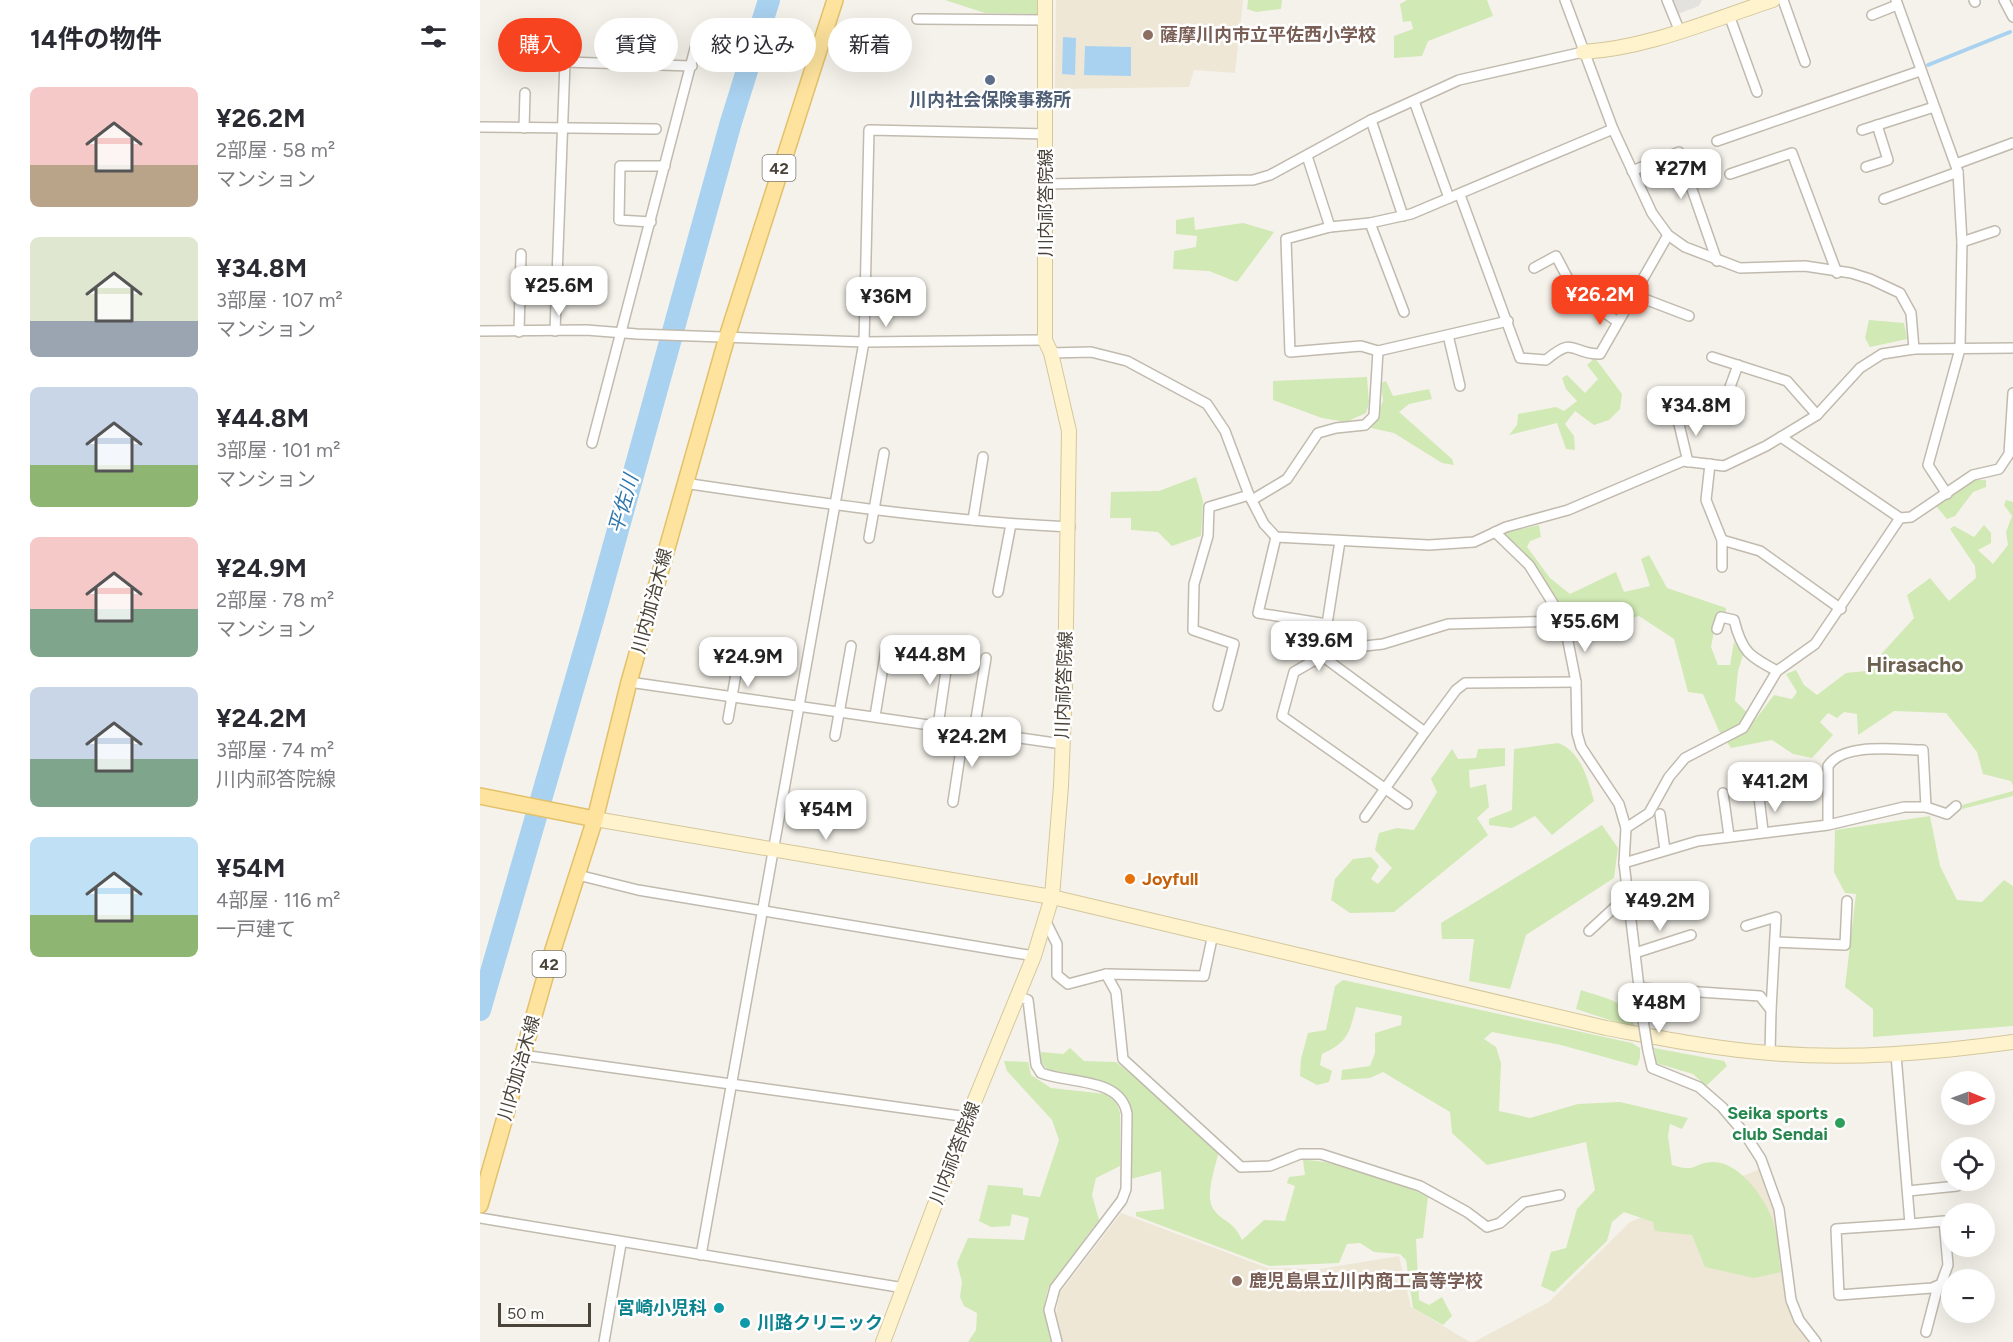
<!DOCTYPE html>
<html lang="ja">
<meta charset="utf-8">
<style>
:root{--surface:#fff;--page:#f7f7f7;--text:#2b2b33;--muted:#7c7c81;--accent:#f74320}
body{margin:0;font-family:Figtree,"Noto Sans JP",sans-serif;background:var(--page);color:var(--text);height:100vh;display:flex;flex-direction:column;font-size:22px;white-space:nowrap}
*{box-sizing:border-box;margin:0}
p{font-size:20px;color:var(--muted)}
.icon{flex:none;width:33px;height:33px;fill:none;stroke:currentColor;stroke-width:2;stroke-linecap:round;stroke-linejoin:round}
.map{position:relative;flex:1;overflow:hidden}
.drawer{display:flex;flex-direction:column;background:var(--surface);width:480px}
.drawer>*{flex:none}
.hud{position:absolute;left:18px;top:18px;width:570px;height:54px;display:flex;gap:12px}
.needle{width:39px;rotate:91deg}
.controls{position:absolute;left:1461px;top:1071px;display:grid;gap:12px}
.controls a{display:grid;place-items:center;width:54px;height:54px;border-radius:50%;background:var(--surface);box-shadow:0 6px 24px #0002;font-size:30px}
.scale{position:absolute;left:18px;bottom:15px;width:93px;box-sizing:border-box;padding-left:6px;border:3px solid #4a4339;border-top:0;font-size:16px;line-height:21px;white-space:nowrap;color:#4a4339;-webkit-text-stroke:4px #fff;paint-order:stroke}
.price{position:absolute;translate:-50% -51px;padding:0 14px;border-radius:12px;background:#fff;color:#222;font-size:20px;line-height:39px;filter:drop-shadow(0 2px 3px #0008)}
.price::after{content:'';position:absolute;left:50%;top:36px;width:18px;height:14px;margin-left:-9px;background:inherit;clip-path:polygon(0 0,100% 0,50% 100%)}
.price.active{background:var(--accent);color:#fff}
ul{padding:0;list-style:none}
li{display:flex;align-items:center;gap:18px;height:150px;padding:0 30px}
li span{display:grid;place-items:center;flex:none;width:168px;height:120px;border-radius:9px;color:#555}
li>.icon{margin-inline-start:auto}
span .icon{width:72px;height:72px;fill:#fffc;stroke-width:1}
li b{font-size:26px}
h2{display:flex;justify-content:space-between;align-items:center;height:72px;padding:0 30px;font-size:26px}
.pill{padding:0 21px;border-radius:27px;background:var(--surface);box-shadow:0 6px 24px #0002;font-size:21px;line-height:54px}
.pill.active{background:var(--accent);color:#fff}
main{display:flex;flex:1;min-height:0}
.map>svg:first-child{display:block}
.education{fill:#eee7d5}
.green{fill:#d1e9b5}
.parking{fill:#e4e2df}
.water{fill:#a9d2f0}
.lines{fill:none;stroke-linecap:round;stroke-linejoin:round}
.stream{stroke:#a9d2f0;stroke-width:4}
.river{stroke:#a9d2f0;stroke-width:22}
.street-casing{stroke:#c1baae;stroke-width:12}
.secondary-casing{stroke:#d4c79b;stroke-width:16}
.primary-casing{stroke:#e3c16b;stroke-width:18}
.street{stroke:#fff;stroke-width:9}
.secondary{stroke:#fef3cd;stroke-width:14}
.primary{stroke:#fde39d;stroke-width:15}
.street-bridge-casing{stroke:#c1baae;stroke-width:12;stroke-linecap:butt}
.street-bridge{stroke:#fff;stroke-width:9}
.education-dot{fill:#8d6e63;stroke:#fff;stroke-width:2}
.service-dot{fill:#5c6f8a;stroke:#fff;stroke-width:2}
.food-dot{fill:#e8710a;stroke:#fff;stroke-width:2}
.leisure-dot{fill:#2e9e5b;stroke:#fff;stroke-width:2}
.culture-dot{fill:#0f9aa8;stroke:#fff;stroke-width:2}
.labels{text-anchor:middle;dominant-baseline:central;stroke-width:5;stroke-linejoin:round;paint-order:stroke}
.shield{fill:#fff;stroke:#807b74;stroke-width:1.5}
.shield-label{font-size:16px;font-weight:bold;fill:#4a4339}
.education-label{font-size:18px;font-weight:bold;fill:#785e54;stroke:#fff;text-anchor:start}
.service-label{font-size:18px;font-weight:bold;fill:#4e5e75;stroke:#fff}
.street-label{font-size:18px;fill:#4a4339;stroke:#fff}
.food-label{font-size:18px;font-weight:bold;fill:#c56008;stroke:#fff;text-anchor:start}
.leisure-label{font-size:18px;font-weight:bold;fill:#27864d;stroke:#fff;text-anchor:end}
.culture-label{font-size:18px;font-weight:bold;fill:#0d838f;stroke:#fff;text-anchor:end}
.water-label{font-size:20px;font-style:italic;fill:#3077ae;stroke:#fff}
.quarter-label{font-size:21px;font-weight:bold;fill:#6d6150;stroke:#fff}
</style>
<main>
<section class="drawer">
<h2>14件の物件<svg class="icon" aria-label="filters" viewBox="0 0 24 24"><path d="M4 7h16M4 17h16"/><circle cx="9" cy="7" r="2"/><circle cx="15" cy="17" r="2"/></svg></h2>
<ul>
<li><span style="background:linear-gradient(#f6c9c9 65%,#b9a48a 0)"><svg class="icon" aria-label="home" viewBox="0 0 24 24"><path d="M3 11l9-7 9 7M6 9v11h12V9"/></svg></span><div><b>¥26.2M</b><p>2部屋 · 58 m²</p><p>マンション</p></div></li>
<li><span style="background:linear-gradient(#dfe7d0 70%,#9aa5b1 0)"><svg class="icon" aria-label="home" viewBox="0 0 24 24"><path d="M3 11l9-7 9 7M6 9v11h12V9"/></svg></span><div><b>¥34.8M</b><p>3部屋 · 107 m²</p><p>マンション</p></div></li>
<li><span style="background:linear-gradient(#c9d6e8 65%,#8fb573 0)"><svg class="icon" aria-label="home" viewBox="0 0 24 24"><path d="M3 11l9-7 9 7M6 9v11h12V9"/></svg></span><div><b>¥44.8M</b><p>3部屋 · 101 m²</p><p>マンション</p></div></li>
<li><span style="background:linear-gradient(#f6c9c9 60%,#7fa58c 0)"><svg class="icon" aria-label="home" viewBox="0 0 24 24"><path d="M3 11l9-7 9 7M6 9v11h12V9"/></svg></span><div><b>¥24.9M</b><p>2部屋 · 78 m²</p><p>マンション</p></div></li>
<li><span style="background:linear-gradient(#c9d6e8 60%,#7fa58c 0)"><svg class="icon" aria-label="home" viewBox="0 0 24 24"><path d="M3 11l9-7 9 7M6 9v11h12V9"/></svg></span><div><b>¥24.2M</b><p>3部屋 · 74 m²</p><p>川内祁答院線</p></div></li>
<li><span style="background:linear-gradient(#bfe0f5 65%,#8fb573 0)"><svg class="icon" aria-label="home" viewBox="0 0 24 24"><path d="M3 11l9-7 9 7M6 9v11h12V9"/></svg></span><div><b>¥54M</b><p>4部屋 · 116 m²</p><p>一戸建て</p></div></li>
</ul>
</section>
<div class="map">
<svg width="1533" height="1342" viewBox="0 0 1533 1342">
<rect width="100%" height="100%" fill="#f5f2eb"/>
<g class="education">
<path d="M576,0H763L755,73L714,70L709,87L575,89Z"/>
<path d="M1280,1169L1291,1192L1296,1216L1307,1301L1331,1342H994L1069,1302L1150,1222Z"/>
<path d="M641,1213L788,1268L840,1269L919,1256L931,1307L990,1342H583L576,1315L579,1294Z"/>
</g>
<g class="green">
<path d="M465,0H557V14L505,13Z"/>
<path d="M768,0H802L801,9L776,12L767,9Z"/>
<path d="M927,0H1007L1013,16L948,41L942,56L914,58V36L933,29L931,21L923,22L920,4Z"/>
<path d="M714,217L715,230L763,223L794,232L757,282L729,271L693,269L694,251L716,247L717,236L696,234V220Z"/>
<path d="M1389,320L1424,323L1427,339L1390,347L1385,338Z"/>
<path d="M1115,358L1142,394L1140,409L1129,420L1114,425L1095,411L1085,424L1094,436L1095,450L1086,449L1077,423L1029,435L1037,425L1038,414L1076,407L1084,411L1097,401L1086,389L1082,378L1087,375L1105,393L1118,379L1107,365Z"/>
<path d="M887,377L889,403L886,413L866,422L842,418L793,400V381Z"/>
<path d="M906,381L913,396L949,389L952,399L929,404L919,412L972,459L974,465L962,463L914,433L891,428L903,401L901,383Z"/>
<path d="M716,477L723,501L721,536L692,546L678,532L651,530V518H630L631,492L679,491Z"/>
<path d="M1493,480H1506V487L1493,492L1475,516L1467,519L1456,506Z"/>
<path d="M1526,500L1533,502V786L1531,781L1503,774L1497,752L1466,713L1414,711L1378,735L1377,714L1364,712L1357,718L1348,713L1340,722L1353,735L1332,758L1313,754L1292,740L1251,748L1239,731L1223,694L1208,692L1194,639L1159,616L1097,635C1079,596 1054,564 1024,533L1059,525L1061,537L1050,541L1047,547L1070,578L1090,594L1136,572L1144,592L1170,586L1161,559L1169,555L1187,588L1246,608V613L1237,615L1231,647L1238,665H1250L1254,642L1263,655L1258,671L1255,701L1275,720L1294,695L1312,699L1317,692L1306,674L1316,670L1324,685L1337,695L1366,673L1386,671L1434,618L1427,595L1450,578L1469,601L1496,578L1495,566L1470,529L1474,526L1494,537L1504,525L1511,533V543L1498,550L1513,564L1528,545L1526,532L1532,516L1524,505Z"/>
<path d="M1078,743C1101,751 1108,780 1114,801L1072,835L1055,816L1032,828L1009,825V819L1032,810L1034,749Z"/>
<path d="M1025,748V766L989,770L990,788L1006,784L1009,807L997,818L1008,835L914,912L870,913L851,900L855,879L873,859L891,857L899,866L891,879L898,884L912,868L895,850L899,833L917,828L934,830L957,792L951,779L972,749L978,759L996,758L998,749Z"/>
<path d="M1533,791V796L1482,809V805Z"/>
<path d="M1450,816L1460,866L1477,900L1502,902L1524,880L1533,886V1026L1393,1037V1009L1365,987L1376,894L1365,893L1354,872L1355,830Z"/>
<path d="M1122,825L1138,848L1134,878L1046,935L1030,989L989,981L994,939H962L961,923Z"/>
<path d="M863,980L1152,1043L1160,1048V1058L1157,1066L1081,1045L1012,1032L1004,1039L1016,1047L1021,1063L1019,1111L1050,1118L1098,1104L1140,1102L1208,1118L1202,1129L1190,1124L1188,1136L1192,1165C1219,1173 1212,1163 1232,1162C1259,1161 1285,1198 1293,1221C1298,1236 1298,1256 1301,1272L1274,1278L1225,1267L1212,1235L1175,1231L1173,1222L1144,1212L1132,1222L1127,1241L1074,1292L1061,1286L1071,1252L1086,1248L1097,1209L1115,1190L1106,1142L1007,1165L972,1133L970,1112L903,1072L890,1078L861,1080L862,1070L890,1066L895,1053V1033L921,1025L922,1016L876,1007C869,1034 868,1042 842,1054L840,1065L852,1071L849,1082L837,1085L820,1076L821,1059L828,1033L846,1030L855,986Z"/>
<path d="M1101,990C1123,998 1153,1001 1154,1028L1096,1009Z"/>
<path d="M590,1048L604,1061L636,1062L667,1087L738,1154C735,1169 724,1197 734,1210C744,1223 753,1220 762,1240L784,1220L805,1221L815,1186L807,1183L809,1177L825,1175L823,1160C852,1159 922,1182 948,1197L943,1238L936,1239L939,1300L949,1305L962,1297L972,1316L963,1325L933,1308L926,1260L920,1254L894,1252L880,1243L867,1244L859,1263L789,1266L656,1216V1212L684,1209L681,1171L651,1179C654,1087 660,1088 567,1069L561,1062V1052L583,1054Z"/>
<path d="M1174,1048L1244,1061L1247,1066L1226,1086L1213,1074L1176,1063Z"/>
<path d="M524,1061L548,1062L551,1075L571,1088L626,1094L636,1102L640,1113V1166L616,1178L612,1195L619,1220L569,1287C561,1307 566,1322 571,1342H488L496,1330L497,1313L484,1306L480,1297L482,1282L477,1263L488,1238L544,1240L549,1218L532,1214L530,1226L511,1227L499,1221L508,1185L543,1188V1195L560,1197L579,1140L572,1120L527,1071Z"/>
</g>
<path class="parking" d="M1193,0H1222L1219,6L1198,14Z"/>
<g class="water">
<path d="M583,37L596,38L595,75L582,74Z"/>
<path d="M605,46L651,47V76L604,75Z"/>
</g>
<g class="lines">
<path class="stream" d="M1448,65L1530,32"/>
<path class="river" d="M0,1010L113,620L251,122L289,0"/>
<defs>
<g id="street">
<path d="M1085,0L1133,129L1172,213L1188,235L1205,247L1260,268L1325,266L1371,273L1390,279L1420,293L1431,313L1434,349"/>
<path d="M1187,0L1200,32"/>
<path d="M1303,0L1325,62"/>
<path d="M1416,0L1478,172L1482,242L1480,349L1448,465L1467,494"/>
<path d="M1494,0L1495,2"/>
<path d="M1524,0L1533,17"/>
<path d="M1249,15L1277,92"/>
<path d="M1392,15L1417,5"/>
<path d="M437,19L565,20"/>
<path d="M934,101L969,198"/>
<path d="M891,120L923,216"/>
<path d="M0,127L176,129"/>
<path d="M44,128L45,93"/>
<path d="M1382,130L1454,107"/>
<path d="M1237,141L1440,71"/>
<path d="M827,156L850,227"/>
<path d="M1476,164L1533,143"/>
<path d="M1386,167L1408,160L1397,125"/>
<path d="M1152,171L1199,152L1237,261"/>
<path d="M1250,174L1312,153L1357,273"/>
<path d="M567,184L773,180L790,175L891,120L979,80L1103,52"/>
<path d="M980,195L1040,358L1066,360C1096,335 1090,354 1120,354L1188,235"/>
<path d="M1404,199L1478,172"/>
<path d="M171,222L139,220L140,166H185"/>
<path d="M890,223L924,312"/>
<path d="M1482,242L1515,231"/>
<path d="M1054,268L1076,256L1095,292L1138,322"/>
<path d="M1154,295L1209,316"/>
<path d="M1028,321L898,351L881,346L810,352L806,239L850,227L890,223L931,214L1133,129"/>
<path d="M0,331L106,330L157,334L384,342L565,340"/>
<path d="M75,331L85,62L212,66"/>
<path d="M39,332L41,254"/>
<path d="M968,335L980,386"/>
<path d="M571,353L611,352L647,361L727,404L745,431L769,495L784,524L796,537L949,545L994,542L1026,527L1088,510L1203,461L1244,466L1286,446L1337,415L1380,368L1402,354L1434,349L1533,348"/>
<path d="M1232,357L1307,381L1337,415"/>
<path d="M1246,398L1258,365"/>
<path d="M1198,420L1208,462"/>
<path d="M1301,437L1420,518"/>
<path d="M112,443L218,37"/>
<path d="M1230,464L1226,500L1242,540V567"/>
<path d="M204,483C332,502 460,521 590,527"/>
<path d="M772,500L807,479L838,433L856,428L885,425L894,416L898,351"/>
<path d="M493,520L503,457"/>
<path d="M1015,532L1049,565L1084,621L1096,682L1097,733L1101,747L1139,804L1146,828L1144,863L1163,1020"/>
<path d="M796,537L778,613L847,624"/>
<path d="M389,538L404,453"/>
<path d="M1242,540L1280,551L1361,609"/>
<path d="M860,541L842,656L876,647L903,644L968,624L1084,621"/>
<path d="M518,592L531,524"/>
<path d="M1237,629L1241,617L1254,620C1262,652 1269,656 1297,671"/>
<path d="M149,682L582,744"/>
<path d="M738,706L754,644L713,630L714,584L728,536L729,507L769,495"/>
<path d="M395,716L406,649"/>
<path d="M248,719L260,651"/>
<path d="M458,726L469,650"/>
<path d="M494,731L506,658"/>
<path d="M945,732L976,690L985,683L1096,682"/>
<path d="M355,736L371,646"/>
<path d="M1243,793L1249,836"/>
<path d="M1279,797L1283,831"/>
<path d="M473,802L484,729"/>
<path d="M1446,807L1467,814L1476,806"/>
<path d="M1180,814L1185,850"/>
<path d="M885,817L945,732L842,656L814,672L802,716L927,804"/>
<path d="M1146,828L1169,813L1189,777L1205,758L1263,728L1297,671L1335,644L1420,518L1431,517L1493,475L1519,469L1529,454L1533,393"/>
<path d="M1144,863L1218,841L1348,825V766C1363,742 1417,750 1443,750L1446,807H1424L1348,825"/>
<path d="M98,875L158,890L554,956"/>
<path d="M566,922L577,944V975L588,984L626,974L724,976L733,934"/>
<path d="M1266,926L1296,917L1291,1010"/>
<path d="M1109,931L1148,895"/>
<path d="M1295,942L1365,945L1367,901"/>
<path d="M1155,953L1211,935"/>
<path d="M626,974L636,992L643,1059L761,1167L790,1166L820,1154H841L940,1186L987,1212L1007,1227L1020,1223L1044,1202L1080,1195"/>
<path d="M1159,988L1280,996L1291,1010L1290,1053"/>
<path d="M538,996L548,1000L556,1065L561,1073C589,1084 641,1077 647,1114L646,1189L642,1200L575,1288L569,1310L577,1342"/>
<path d="M1168,1051L1172,1068L1219,1087L1242,1107L1265,1134L1281,1159L1299,1209L1311,1300L1319,1320L1336,1342"/>
<path d="M42,1055L488,1117"/>
<path d="M1416,1055L1430,1224L1464,1221L1468,1265L1461,1284L1452,1288L1359,1295L1356,1229L1430,1224"/>
<path d="M1428,1191L1477,1186"/>
<path d="M0,1218L424,1288"/>
<path d="M221,1255L384,342L389,130L566,134"/>
<path d="M1446,1332L1458,1286"/>
<path d="M124,1342L141,1244"/>
</g>
<g id="secondary">
<path d="M1103,52C1169,48 1231,20 1293,0"/>
<path d="M115,819L572,897L1126,1028C1181,1038 1235,1049 1290,1053C1371,1060 1452,1053 1533,1042"/>
<path d="M403,1342L488,1117L554,956L572,897L581,786L585,687L589,431L571,353L565,340V0"/>
</g>
<g id="primary">
<path d="M0,796L115,819"/>
<path d="M0,1205L71,956L115,819L149,682L247,337L355,0"/>
</g>
</defs>
<use href="#street" class="street-casing"/>
<use href="#secondary" class="secondary-casing"/>
<use href="#primary" class="primary-casing"/>
<use href="#street" class="street"/>
<use href="#secondary" class="secondary"/>
<use href="#primary" class="primary"/>
<defs>
<path id="street-bridge" d="M1163,1020L1168,1051"/>
</defs>
<use href="#street-bridge" class="street-bridge-casing"/>
<use href="#street-bridge" class="street-bridge"/>
</g>
<g class="education-dot">
<circle cx="668" cy="35" r="6"/>
<circle cx="757" cy="1281" r="6"/>
</g>
<circle class="service-dot" cx="510" cy="80" r="6"/>
<circle class="food-dot" cx="650" cy="879" r="6"/>
<circle class="leisure-dot" cx="1360" cy="1123" r="6"/>
<g class="culture-dot">
<circle cx="239" cy="1308" r="6"/>
<circle cx="265" cy="1323" r="6"/>
</g>
<g class="labels">
<g class="shield">
<rect x="282.5" y="155" width="33" height="26" rx="4.5"/>
<rect x="52.5" y="951" width="33" height="26" rx="4.5"/>
</g>
<g class="shield-label">
<text x="299" y="168">42</text>
<text x="69" y="964">42</text>
</g>
<g class="education-label">
<text x="680" y="35">薩摩川内市立平佐西小学校</text>
<text x="769" y="1281">鹿児島県立川内商工高等学校</text>
</g>
<g class="service-label">
<text x="510" y="100">川内社会保険事務所</text>
</g>
<g class="street-label">
<text transform="translate(566 203) rotate(-90)">川内祁答院線</text>
<text transform="translate(172 601) rotate(-75)">川内加治木線</text>
<text transform="translate(584 685) rotate(-88)">川内祁答院線</text>
<text transform="translate(39 1068) rotate(-74)">川内加治木線</text>
<text transform="translate(475 1153) rotate(-69)">川内祁答院線</text>
</g>
<g class="food-label">
<text x="662" y="879">Joyfull</text>
</g>
<g class="leisure-label">
<text x="1348" y="1113">Seika sports<tspan x="1348" dy="21">club Sendai</tspan></text>
</g>
<g class="culture-label">
<text x="227" y="1308">宮崎小児科</text>
<text x="277" y="1323" text-anchor="start">川路クリニック</text>
</g>
<g class="water-label">
<text transform="translate(143 504) rotate(-74)">平佐川</text>
</g>
<g class="quarter-label">
<text x="1435" y="664">Hirasacho</text>
</g>
</g>
</svg>
<div class="controls">
<a><svg class="needle" viewBox="-14 -14 28 28"><path d="M0-13l5 13h-10z" fill="#e53935"/><path d="M0 13l5-13h-10z" fill="#7c7c81"/></svg></a>
<a><svg class="icon" aria-label="locate" viewBox="0 0 24 24"><circle cx="12" cy="12" r="6"/><path d="M12 2v4M12 18v4M2 12h4M18 12h4"/></svg></a>
<a>+</a>
<a>−</a>
</div>
<div class="scale">50 m</div>
<b class="price" style="left:1201px;top:200px">¥27M</b>
<b class="price" style="left:79px;top:317px">¥25.6M</b>
<b class="price active" style="left:1120px;top:326px">¥26.2M</b>
<b class="price" style="left:406px;top:328px">¥36M</b>
<b class="price" style="left:1216px;top:437px">¥34.8M</b>
<b class="price" style="left:1105px;top:653px">¥55.6M</b>
<b class="price" style="left:839px;top:672px">¥39.6M</b>
<b class="price" style="left:450px;top:686px">¥44.8M</b>
<b class="price" style="left:268px;top:688px">¥24.9M</b>
<b class="price" style="left:492px;top:768px">¥24.2M</b>
<b class="price" style="left:1295px;top:813px">¥41.2M</b>
<b class="price" style="left:346px;top:841px">¥54M</b>
<b class="price" style="left:1180px;top:932px">¥49.2M</b>
<b class="price" style="left:1179px;top:1034px">¥48M</b>
<div class="hud">
<a class="pill active">購入</a>
<a class="pill">賃貸</a>
<a class="pill">絞り込み</a>
<a class="pill">新着</a>
</div>
</div>
</main>
